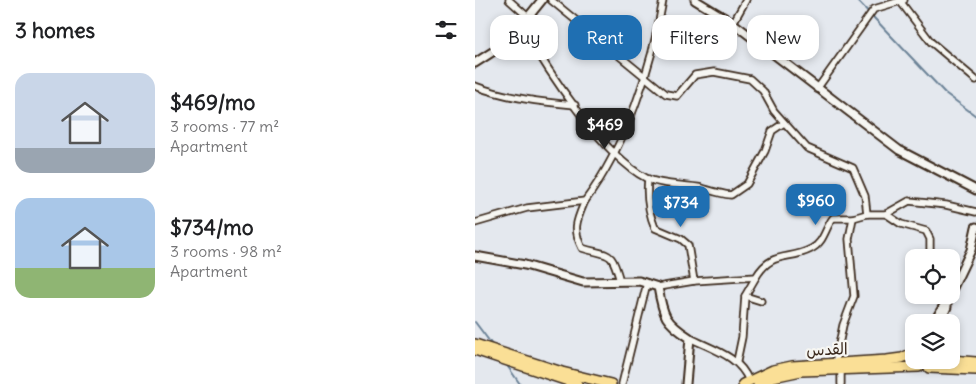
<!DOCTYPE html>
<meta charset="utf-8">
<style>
:root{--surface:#fff;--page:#f6f6f6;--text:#202124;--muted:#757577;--accent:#1f6fb2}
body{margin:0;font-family:Delius,"Playpen Sans Arabic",sans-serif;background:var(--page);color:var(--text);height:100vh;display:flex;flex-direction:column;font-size:19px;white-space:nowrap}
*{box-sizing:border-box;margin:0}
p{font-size:16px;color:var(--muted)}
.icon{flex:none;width:28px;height:28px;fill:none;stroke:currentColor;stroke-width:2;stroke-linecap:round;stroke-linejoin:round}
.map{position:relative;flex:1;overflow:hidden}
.details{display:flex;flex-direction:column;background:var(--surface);width:475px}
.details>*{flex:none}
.guide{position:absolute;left:15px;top:15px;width:410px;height:45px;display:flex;gap:10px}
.fabs{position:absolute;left:430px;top:249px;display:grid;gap:10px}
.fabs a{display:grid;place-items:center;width:55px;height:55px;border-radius:10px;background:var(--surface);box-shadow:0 2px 8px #0003;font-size:25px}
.price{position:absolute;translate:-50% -42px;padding:0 11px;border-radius:10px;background:var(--accent);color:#fff;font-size:16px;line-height:32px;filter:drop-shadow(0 1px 2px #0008)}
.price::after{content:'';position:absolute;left:50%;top:30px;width:15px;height:11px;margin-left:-8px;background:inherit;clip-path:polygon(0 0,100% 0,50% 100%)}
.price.current{background:#222;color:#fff}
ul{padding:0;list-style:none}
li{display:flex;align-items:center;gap:15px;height:125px;padding:0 15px}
li span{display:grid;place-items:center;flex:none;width:140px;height:100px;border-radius:15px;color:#555}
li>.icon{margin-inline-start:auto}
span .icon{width:60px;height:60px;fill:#fffc;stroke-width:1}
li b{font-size:21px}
h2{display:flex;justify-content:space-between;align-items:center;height:60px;padding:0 15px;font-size:21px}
.chip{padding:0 18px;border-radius:15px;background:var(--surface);box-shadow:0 2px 8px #0003;font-size:18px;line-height:45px}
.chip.current{background:var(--accent);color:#fff}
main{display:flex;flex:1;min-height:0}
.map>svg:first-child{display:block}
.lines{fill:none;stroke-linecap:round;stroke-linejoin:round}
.stream{stroke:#6c8397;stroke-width:2}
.minor-casing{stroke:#3b2a1e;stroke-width:9}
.tertiary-casing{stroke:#3b2a1e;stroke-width:11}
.primary-casing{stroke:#3b2a1e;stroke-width:12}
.minor{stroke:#f6f6f2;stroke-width:5.5}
.tertiary{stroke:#f6f6f2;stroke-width:7}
.primary{stroke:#fadf96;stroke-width:9}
.labels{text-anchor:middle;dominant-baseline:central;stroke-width:4.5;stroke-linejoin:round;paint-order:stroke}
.street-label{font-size:16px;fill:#3b2a1e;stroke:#f6f6f2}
</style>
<main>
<section class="details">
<h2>3 homes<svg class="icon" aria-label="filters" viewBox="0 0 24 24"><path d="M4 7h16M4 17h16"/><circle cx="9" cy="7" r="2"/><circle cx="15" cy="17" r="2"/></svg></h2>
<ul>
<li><span style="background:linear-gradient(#c9d6e8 75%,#9aa5b1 0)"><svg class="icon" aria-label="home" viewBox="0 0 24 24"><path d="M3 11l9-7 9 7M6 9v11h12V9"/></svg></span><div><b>$469/mo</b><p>3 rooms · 77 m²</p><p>Apartment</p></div></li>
<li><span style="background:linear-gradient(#a9c7e8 70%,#8fb573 0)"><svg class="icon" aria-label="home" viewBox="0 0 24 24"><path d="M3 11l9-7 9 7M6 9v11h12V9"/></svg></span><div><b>$734/mo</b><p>3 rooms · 98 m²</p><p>Apartment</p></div></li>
</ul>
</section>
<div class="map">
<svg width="501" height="384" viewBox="0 0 501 384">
<rect width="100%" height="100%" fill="#e4e8ee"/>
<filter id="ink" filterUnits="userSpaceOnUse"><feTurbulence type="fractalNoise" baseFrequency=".02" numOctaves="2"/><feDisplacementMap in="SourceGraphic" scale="10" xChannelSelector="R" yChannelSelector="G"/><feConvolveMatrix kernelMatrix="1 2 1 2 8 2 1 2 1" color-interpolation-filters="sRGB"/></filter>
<g filter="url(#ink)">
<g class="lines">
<g class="stream">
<path d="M382,0L470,93L501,116"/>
<path d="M0,322L18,346"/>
<path d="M31,364L45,384"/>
</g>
<defs>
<g id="minor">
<path d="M34,0L53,17"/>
<path d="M76,0L191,94L202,96L220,75L239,72L275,79L288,91L299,111L332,148L378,168L390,196L392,214"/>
<path d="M425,1L456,42L501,80"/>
<path d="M258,23L271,0"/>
<path d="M47,26C71,68 128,156 171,178C188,186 208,184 227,188C237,191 245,194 256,195L272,184L290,151L297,131L309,123"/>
<path d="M0,86C32,98 66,102 100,105"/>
<path d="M342,89L399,9L429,0"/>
<path d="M173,179C171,197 173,211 180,228L206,239L213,245L219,281"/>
<path d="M110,201C102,220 97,228 107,248C136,257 136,249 145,281"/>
<path d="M411,214L426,224L451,231L455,239V258"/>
<path d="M0,223L52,208L110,201C151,146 177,67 188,0"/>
<path d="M281,277L270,296L286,301"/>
<path d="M183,287L219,281L281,277C297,250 313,261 336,249C349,243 350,228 358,218H378L392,214H411L434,201L471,205L501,212"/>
<path d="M215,338C239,350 264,356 274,381"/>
<path d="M262,361L267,337L270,296"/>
<path d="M360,364L368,325L379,296L374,239L378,218"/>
<path d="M366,370V384"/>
<path d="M147,384L172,283"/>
</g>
<g id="tertiary">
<path d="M220,0L258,23L424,150L501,190"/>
<path d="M0,63L33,42L67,0"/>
<path d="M0,256L50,265L108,282L164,281L183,287C188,316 190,322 215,338L211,384"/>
<path d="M476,292L496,250L501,227"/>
<path d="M459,322L475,295"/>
<path d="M465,322L472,307V301"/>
</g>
<g id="primary">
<path d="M0,344L87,372L136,384"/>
<path d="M0,350L102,384"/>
<path d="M476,360L501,362"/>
<path d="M454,368L501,370"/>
<path d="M268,384L298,370L317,366L412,360L427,358L439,352"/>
<path d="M283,384L298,377L326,371L444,367"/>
</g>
</defs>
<use href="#minor" class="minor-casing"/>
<use href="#tertiary" class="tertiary-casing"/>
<use href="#primary" class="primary-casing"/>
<use href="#minor" class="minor"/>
<use href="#tertiary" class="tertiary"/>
<use href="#primary" class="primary"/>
</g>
</g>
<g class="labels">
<g class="street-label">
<text transform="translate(352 349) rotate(-2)">القدس</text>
</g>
</g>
</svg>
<div class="fabs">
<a><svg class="icon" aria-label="locate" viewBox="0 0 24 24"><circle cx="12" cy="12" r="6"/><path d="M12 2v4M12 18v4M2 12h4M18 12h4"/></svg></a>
<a><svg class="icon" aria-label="layers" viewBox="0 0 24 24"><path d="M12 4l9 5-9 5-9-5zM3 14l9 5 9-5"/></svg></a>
</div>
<b class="price current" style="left:130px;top:150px">$469</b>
<b class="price" style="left:341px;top:226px">$960</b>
<b class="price" style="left:206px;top:228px">$734</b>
<div class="guide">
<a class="chip">Buy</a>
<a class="chip current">Rent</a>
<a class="chip">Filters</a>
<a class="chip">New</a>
</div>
</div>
</main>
